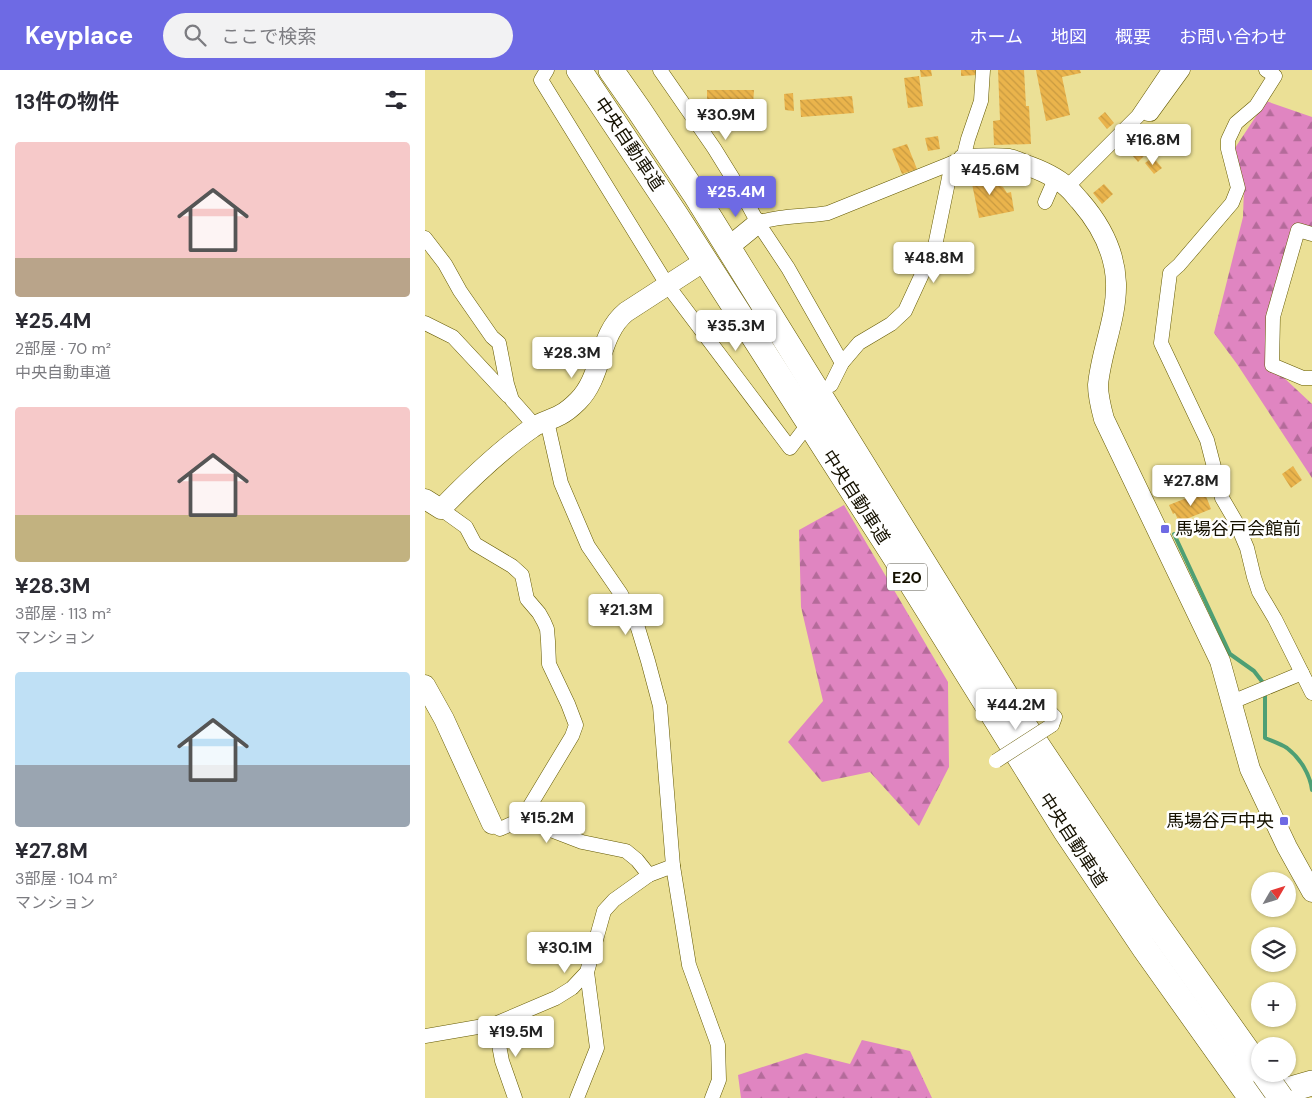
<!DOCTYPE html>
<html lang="ja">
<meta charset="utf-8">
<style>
:root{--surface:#fff;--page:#f2f2f3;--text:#2b2b33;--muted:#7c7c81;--accent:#6e6ae4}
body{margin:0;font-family:"DM Sans","Noto Sans JP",sans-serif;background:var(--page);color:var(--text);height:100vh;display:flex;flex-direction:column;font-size:19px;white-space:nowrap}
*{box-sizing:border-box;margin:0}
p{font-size:16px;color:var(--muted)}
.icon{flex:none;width:28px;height:28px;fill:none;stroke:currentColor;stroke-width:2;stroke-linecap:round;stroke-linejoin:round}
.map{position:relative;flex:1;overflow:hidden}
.sheet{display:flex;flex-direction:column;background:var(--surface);width:425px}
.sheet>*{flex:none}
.needle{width:32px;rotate:51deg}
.tools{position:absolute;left:826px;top:802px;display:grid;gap:10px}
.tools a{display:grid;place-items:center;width:45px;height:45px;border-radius:50%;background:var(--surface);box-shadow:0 1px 4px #0004;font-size:25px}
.price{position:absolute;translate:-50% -42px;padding:0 11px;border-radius:5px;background:#fff;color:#222;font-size:16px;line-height:32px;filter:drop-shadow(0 1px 2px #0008)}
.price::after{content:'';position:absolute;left:50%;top:30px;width:15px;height:11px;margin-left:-8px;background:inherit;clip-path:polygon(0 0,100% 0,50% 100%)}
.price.active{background:var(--accent);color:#fff}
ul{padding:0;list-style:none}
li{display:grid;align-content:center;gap:10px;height:265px;padding:0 15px}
li span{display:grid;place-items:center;height:155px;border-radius:5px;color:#555}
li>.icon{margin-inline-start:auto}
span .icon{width:90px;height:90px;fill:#fffc;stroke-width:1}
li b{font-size:21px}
h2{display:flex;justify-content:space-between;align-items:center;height:60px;padding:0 15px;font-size:21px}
header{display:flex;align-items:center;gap:30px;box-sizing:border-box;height:70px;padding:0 25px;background:var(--accent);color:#fff}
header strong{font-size:24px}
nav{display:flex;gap:28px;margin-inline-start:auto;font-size:18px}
.search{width:350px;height:45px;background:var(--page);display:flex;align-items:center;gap:12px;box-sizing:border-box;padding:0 18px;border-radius:28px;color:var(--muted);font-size:19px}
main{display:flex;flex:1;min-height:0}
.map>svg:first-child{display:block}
.forest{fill:url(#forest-firs)}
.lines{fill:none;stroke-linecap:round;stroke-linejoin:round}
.stream{stroke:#4e9f74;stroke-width:4}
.building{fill:url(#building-back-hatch)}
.street-casing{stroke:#635800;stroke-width:15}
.secondary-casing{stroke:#635800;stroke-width:21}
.highway-casing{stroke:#635800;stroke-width:26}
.street{stroke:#fff;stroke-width:14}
.secondary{stroke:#fff;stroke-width:20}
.highway{stroke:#fff;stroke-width:25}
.street-bridge-casing{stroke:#635800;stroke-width:15;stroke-linecap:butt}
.highway-bridge-casing{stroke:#635800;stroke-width:26;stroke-linecap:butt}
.street-bridge{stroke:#fff;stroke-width:14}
.highway-bridge{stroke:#fff;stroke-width:25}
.poi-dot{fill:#6e6ae4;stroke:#fff;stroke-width:2}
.labels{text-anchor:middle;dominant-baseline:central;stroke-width:5;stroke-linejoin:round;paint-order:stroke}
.shield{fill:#fff;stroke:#5b584c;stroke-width:1}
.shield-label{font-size:16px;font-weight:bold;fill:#151100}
.street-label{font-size:18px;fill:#151100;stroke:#fff}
.poi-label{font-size:18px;fill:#151100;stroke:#fff;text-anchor:start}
</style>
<header>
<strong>Keyplace</strong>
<div class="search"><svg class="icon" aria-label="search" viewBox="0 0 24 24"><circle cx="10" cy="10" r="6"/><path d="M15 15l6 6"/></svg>ここで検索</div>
<nav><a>ホーム</a><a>地図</a><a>概要</a><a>お問い合わせ</a></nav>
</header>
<main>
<section class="sheet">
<h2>13件の物件<svg class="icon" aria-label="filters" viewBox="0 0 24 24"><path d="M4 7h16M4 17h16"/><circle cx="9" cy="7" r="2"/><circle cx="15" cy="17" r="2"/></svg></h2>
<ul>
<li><span style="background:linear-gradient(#f6c9c9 75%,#b9a48a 0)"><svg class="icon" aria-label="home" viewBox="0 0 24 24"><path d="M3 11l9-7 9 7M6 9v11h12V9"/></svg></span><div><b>¥25.4M</b><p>2部屋 · 70 m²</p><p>中央自動車道</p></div></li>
<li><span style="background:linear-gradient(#f6c9c9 70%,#c2b280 0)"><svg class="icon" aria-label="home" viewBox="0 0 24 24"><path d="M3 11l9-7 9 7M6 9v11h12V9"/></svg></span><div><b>¥28.3M</b><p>3部屋 · 113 m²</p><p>マンション</p></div></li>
<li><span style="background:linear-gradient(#bfe0f5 60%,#9aa5b1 0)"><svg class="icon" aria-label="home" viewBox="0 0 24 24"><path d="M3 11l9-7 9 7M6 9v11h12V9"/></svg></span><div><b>¥27.8M</b><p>3部屋 · 104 m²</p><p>マンション</p></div></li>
</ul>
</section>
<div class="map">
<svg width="887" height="1028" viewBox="0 0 887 1028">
<defs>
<pattern id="forest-firs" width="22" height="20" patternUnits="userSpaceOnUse" patternTransform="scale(1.25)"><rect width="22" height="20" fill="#e085c1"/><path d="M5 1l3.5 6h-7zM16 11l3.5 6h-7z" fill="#b46b9a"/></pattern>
<pattern id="building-back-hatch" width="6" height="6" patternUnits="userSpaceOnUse" patternTransform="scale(1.25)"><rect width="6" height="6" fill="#eab44c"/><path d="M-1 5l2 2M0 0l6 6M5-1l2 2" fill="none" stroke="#c89a41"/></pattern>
</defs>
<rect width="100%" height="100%" fill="#ebe096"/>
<g class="forest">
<path d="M841,31L887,47V164L874,161L842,292L887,334V408L812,294L789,263L818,147L819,116L810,78Z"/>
<path d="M419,435L523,612L524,697L494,756L445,702L397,712L363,672L398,631L376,537L374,460Z"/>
<path d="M437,970L485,981L507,1028H316L313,1005L381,983L425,994Z"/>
</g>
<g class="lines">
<g class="stream">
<path d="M749,464L805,584L829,601L839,614"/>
<path d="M840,624V668C847,671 856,674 862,678C875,688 885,704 887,720"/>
</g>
</g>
<g class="building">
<path d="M495,0H506L507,6L496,7Z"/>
<path d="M536,0H551L552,5L536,6Z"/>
<path d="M573,0H599L601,36H604L606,74L569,75L568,51L575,50Z"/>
<path d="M611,0H655L656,3L637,7L645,45L621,51Z"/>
<path d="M494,6L498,36L483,38L479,8Z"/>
<path d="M282,20H329L328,35L282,36Z"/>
<path d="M368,23L369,41L360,40L359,24Z"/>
<path d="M427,26L429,43L376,47L375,30Z"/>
<path d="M680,42L689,53L682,59L673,48Z"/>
<path d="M513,66L515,79L503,81L500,68Z"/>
<path d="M482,74L492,99L477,104L467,79Z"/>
<path d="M717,75L723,82L713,92L707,85Z"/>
<path d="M728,87L737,98L729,104L720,93Z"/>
<path d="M565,100L569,113L578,117L582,123L586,122L589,141L554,148L545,104Z"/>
<path d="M679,114L688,124L677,134L668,123Z"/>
<path d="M868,396L877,410L866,418L857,404Z"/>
<path d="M779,421L786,439L754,452L750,443L748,444L744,435Z"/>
</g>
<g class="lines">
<defs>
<g id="street">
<path d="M122,0L116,10L243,216L365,378L378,361"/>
<path d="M235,0L289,78L315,120L333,153L363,198L417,293"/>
<path d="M841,0L850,6L831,36L811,53L803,70V79L813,118L807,133L754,195L745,203L736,273L782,370L797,428L811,452L822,478L829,507L834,522L850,549L887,623"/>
<path d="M723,44H726L758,0"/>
<path d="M642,117L713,46L744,0"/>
<path d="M620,132L630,109"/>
<path d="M333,153C355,145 380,147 403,143L527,93L538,89L543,69L556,31L558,0"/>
<path d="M887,164L873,160L848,247L847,295L878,308H887"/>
<path d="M0,168L20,194L35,221L67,267L74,273L82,314L87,330L110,356"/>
<path d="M0,253L28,267L83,326"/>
<path d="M406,315L417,293L434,273L466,254L480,241L510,176L527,93"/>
<path d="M122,351L136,413L163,476L196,524L213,558L223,591L235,636L248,796L264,895L293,975L294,1010L287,1028"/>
<path d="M16,439L41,457L50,474L87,496L97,505L102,529L114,543L119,552L122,559L123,571L124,594L143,634L151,655L147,666L97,749L75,759L67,754"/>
<path d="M614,631L630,647L627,655"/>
<path d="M807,632L877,603"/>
<path d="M97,749L157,772L201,781L212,790L224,805"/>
<path d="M70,954L77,991L90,1028"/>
<path d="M0,966L70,954L131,928L147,918L162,902L179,841L189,830L224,805L248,796"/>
<path d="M152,1028L172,978L162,902"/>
</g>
<g id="secondary">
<path d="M538,89C553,89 569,87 584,89C589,90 594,92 598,94C613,99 630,106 642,117C647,121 651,127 655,131C675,154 690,181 691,213C692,248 676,281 673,315C673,326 676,338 679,349L795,591L825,699L862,777L887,822"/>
<path d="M311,171L333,153"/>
<path d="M0,429L16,439C45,409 74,381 107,358C115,352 126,350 135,345C141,342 148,336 153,331C178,306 173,265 201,242L272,196"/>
<path d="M0,615L19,649L67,754"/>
</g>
<g id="highway">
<path d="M154,0L252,147L470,487L640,760L720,879L826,1028"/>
<path d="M186,0L214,40L270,124L604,663L723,841L835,999"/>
<path d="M835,1028L887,1013"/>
</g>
</defs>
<use href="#street" class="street-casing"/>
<use href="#secondary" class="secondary-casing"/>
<use href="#highway" class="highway-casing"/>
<use href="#street" class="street"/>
<use href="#secondary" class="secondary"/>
<use href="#highway" class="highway"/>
<defs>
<path id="street-bridge" d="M571,691L627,655"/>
<path id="highway-bridge" d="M839,1004L856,1028"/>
</defs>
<use href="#street-bridge" class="street-bridge-casing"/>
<use href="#highway-bridge" class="highway-bridge-casing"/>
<use href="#street-bridge" class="street-bridge"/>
<use href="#highway-bridge" class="highway-bridge"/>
</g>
<g class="poi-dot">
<rect x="735" y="454" width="10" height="10" rx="2.5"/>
<rect x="854" y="746" width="10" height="10" rx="2.5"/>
</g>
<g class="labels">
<rect class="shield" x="462" y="493.5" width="40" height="27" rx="4"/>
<g class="shield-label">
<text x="482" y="507">E20</text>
</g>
<g class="street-label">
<text transform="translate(204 74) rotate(56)">中央自動車道</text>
<text transform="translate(431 427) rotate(57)">中央自動車道</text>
<text transform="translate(648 770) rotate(57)">中央自動車道</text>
</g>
<g class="poi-label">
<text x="750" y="459">馬場谷戸会館前</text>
<text x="849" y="751" text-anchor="end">馬場谷戸中央</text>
</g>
</g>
</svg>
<div class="tools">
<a><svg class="needle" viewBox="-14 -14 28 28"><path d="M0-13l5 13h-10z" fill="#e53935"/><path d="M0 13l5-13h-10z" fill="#7c7c81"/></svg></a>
<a><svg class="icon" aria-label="layers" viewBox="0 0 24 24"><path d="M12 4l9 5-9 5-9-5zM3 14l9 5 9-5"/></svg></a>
<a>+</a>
<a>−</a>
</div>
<b class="price" style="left:301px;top:71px">¥30.9M</b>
<b class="price" style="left:728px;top:96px">¥16.8M</b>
<b class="price" style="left:565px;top:126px">¥45.6M</b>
<b class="price active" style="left:311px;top:148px">¥25.4M</b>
<b class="price" style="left:509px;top:214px">¥48.8M</b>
<b class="price" style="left:311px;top:282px">¥35.3M</b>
<b class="price" style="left:147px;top:309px">¥28.3M</b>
<b class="price" style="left:766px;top:437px">¥27.8M</b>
<b class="price" style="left:201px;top:566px">¥21.3M</b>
<b class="price" style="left:591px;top:661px">¥44.2M</b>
<b class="price" style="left:122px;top:774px">¥15.2M</b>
<b class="price" style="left:140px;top:904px">¥30.1M</b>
<b class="price" style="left:91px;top:988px">¥19.5M</b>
</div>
</main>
